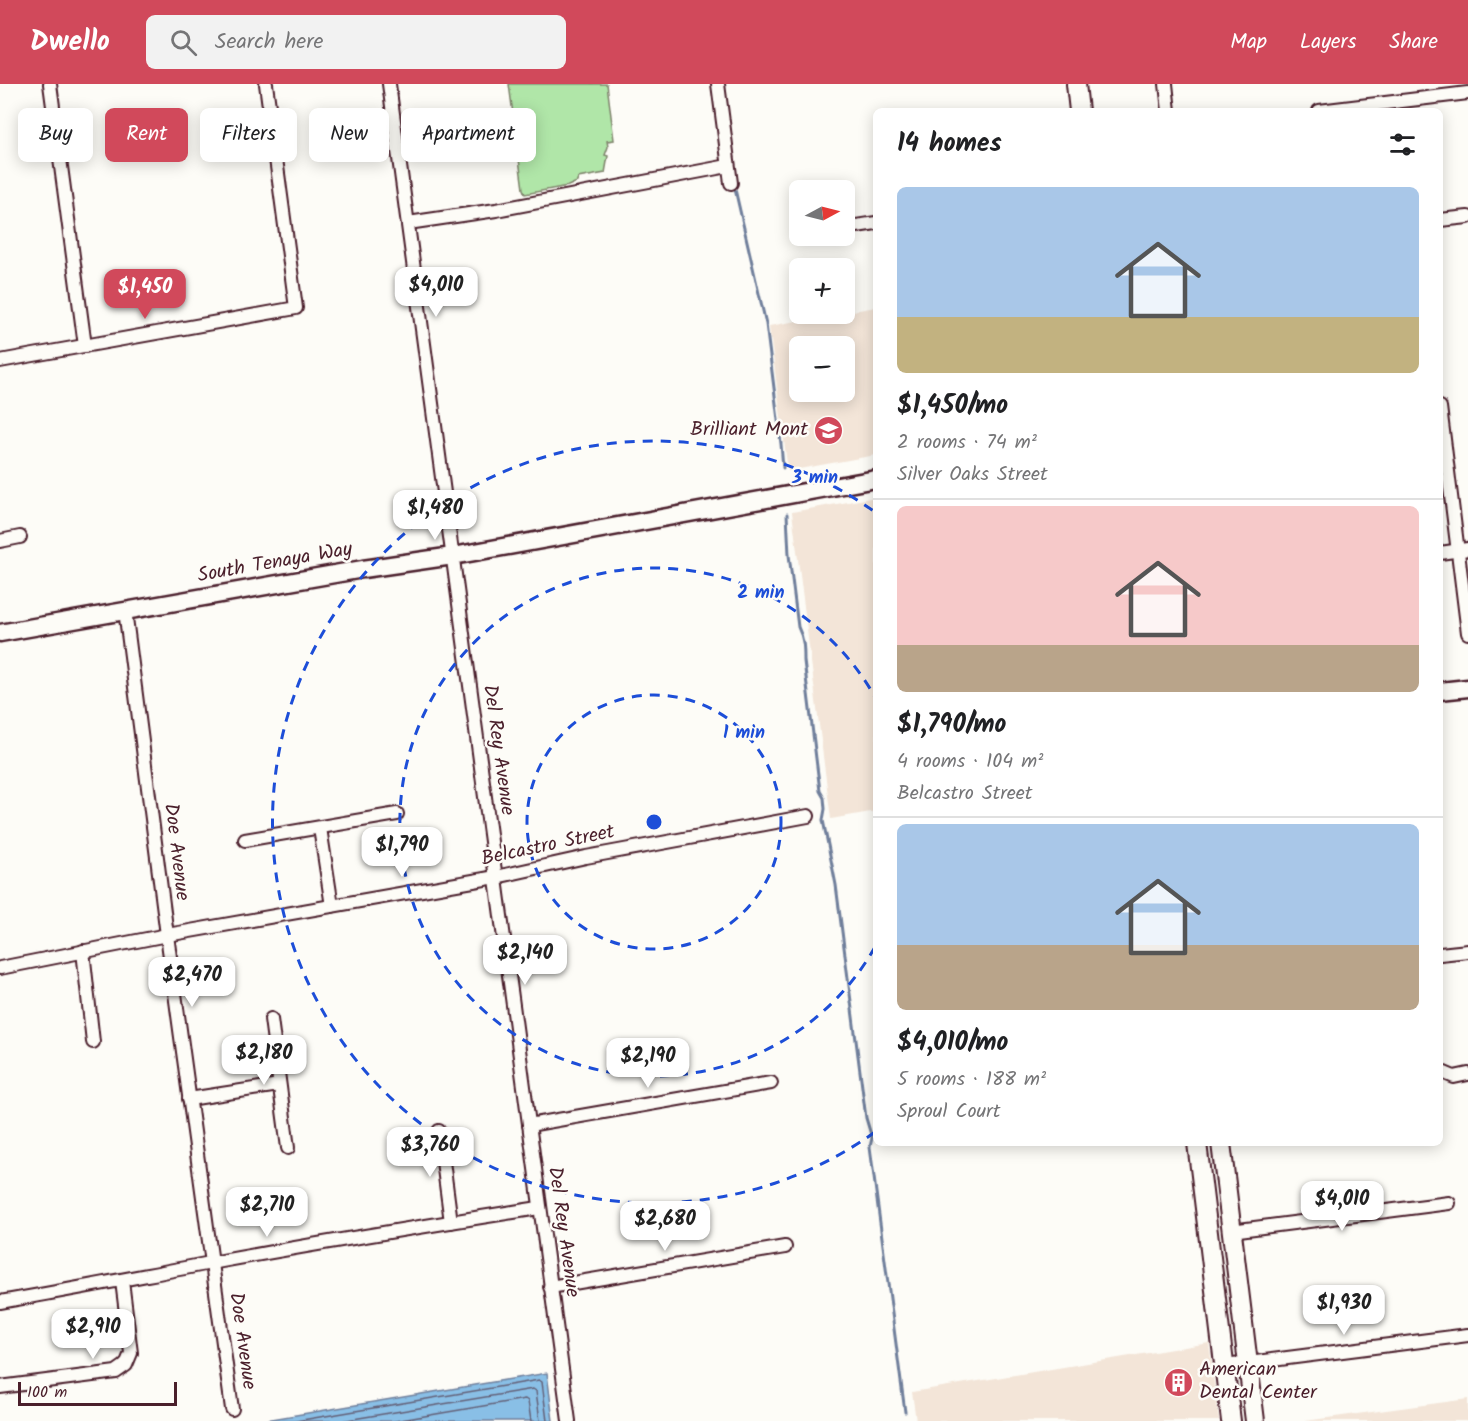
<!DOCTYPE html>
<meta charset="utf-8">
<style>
:root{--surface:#fff;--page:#f2f2f2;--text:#202124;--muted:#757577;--line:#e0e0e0;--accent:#d1495b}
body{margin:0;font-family:Kalam,sans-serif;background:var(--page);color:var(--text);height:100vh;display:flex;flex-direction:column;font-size:22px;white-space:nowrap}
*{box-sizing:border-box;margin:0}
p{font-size:20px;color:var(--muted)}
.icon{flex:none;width:33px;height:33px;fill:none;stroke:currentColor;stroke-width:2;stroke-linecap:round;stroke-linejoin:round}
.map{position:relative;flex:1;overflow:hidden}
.panel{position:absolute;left:873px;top:24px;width:570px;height:1038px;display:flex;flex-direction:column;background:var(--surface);border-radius:9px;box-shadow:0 3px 15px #0003}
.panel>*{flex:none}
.banner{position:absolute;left:18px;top:24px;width:570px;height:54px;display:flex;gap:12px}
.needle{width:39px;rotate:83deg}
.tools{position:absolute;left:789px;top:96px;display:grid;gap:12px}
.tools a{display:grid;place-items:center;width:66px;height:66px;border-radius:9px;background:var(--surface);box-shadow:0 3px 15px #0003;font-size:30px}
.scale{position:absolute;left:18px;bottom:15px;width:159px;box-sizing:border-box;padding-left:6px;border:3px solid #4a1f2b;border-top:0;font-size:16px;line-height:21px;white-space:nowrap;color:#4a1f2b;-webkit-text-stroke:4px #fdfcf7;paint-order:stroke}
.price{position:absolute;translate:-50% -51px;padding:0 14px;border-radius:12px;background:#fff;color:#222;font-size:20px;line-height:39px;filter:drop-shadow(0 2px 3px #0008)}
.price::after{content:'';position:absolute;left:50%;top:36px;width:18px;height:14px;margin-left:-9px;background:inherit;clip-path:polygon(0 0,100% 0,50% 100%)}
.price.on{background:var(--accent);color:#fff}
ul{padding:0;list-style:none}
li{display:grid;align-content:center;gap:12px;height:318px;padding:0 24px}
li+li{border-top:2px solid var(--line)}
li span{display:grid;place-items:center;height:186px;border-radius:9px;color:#555}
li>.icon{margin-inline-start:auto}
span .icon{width:108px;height:108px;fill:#fffc;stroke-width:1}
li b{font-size:26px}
h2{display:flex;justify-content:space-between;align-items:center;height:72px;padding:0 24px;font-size:26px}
.pill{padding:0 21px;border-radius:9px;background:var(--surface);box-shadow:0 3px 15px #0003;font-size:21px;line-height:54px}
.pill.on{background:var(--accent);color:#fff}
header{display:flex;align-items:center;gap:36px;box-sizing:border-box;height:84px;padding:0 30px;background:var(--accent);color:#fff}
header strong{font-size:28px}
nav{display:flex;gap:33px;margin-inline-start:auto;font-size:21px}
.search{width:420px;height:54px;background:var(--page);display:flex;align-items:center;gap:15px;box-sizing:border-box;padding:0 21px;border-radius:9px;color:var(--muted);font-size:22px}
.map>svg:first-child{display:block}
.built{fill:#f3e5d8;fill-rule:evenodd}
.green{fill:#b0e6a8;stroke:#7d826a;stroke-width:1.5}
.water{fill:#89bfe6;stroke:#707f9b;stroke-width:1.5}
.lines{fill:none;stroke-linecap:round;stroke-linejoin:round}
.shore{stroke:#635f76;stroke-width:1.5}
.stream{stroke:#707f9b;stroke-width:3}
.street-casing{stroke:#4a1f2b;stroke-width:16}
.secondary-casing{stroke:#4a1f2b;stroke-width:21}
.primary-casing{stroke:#4a1f2b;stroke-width:22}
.street{stroke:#fdfcf7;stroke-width:12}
.secondary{stroke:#fdfcf7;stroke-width:16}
.primary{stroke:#fdfcf7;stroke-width:18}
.ring{fill:none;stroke:#1d4ed8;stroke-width:3;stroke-dasharray:10 8}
.labels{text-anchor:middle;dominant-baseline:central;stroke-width:5;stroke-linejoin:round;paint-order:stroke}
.poi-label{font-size:20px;fill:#4a1f2b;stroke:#fdfcf7;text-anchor:end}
.street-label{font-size:20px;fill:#4a1f2b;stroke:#fdfcf7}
.centre{fill:#1d4ed8;stroke:#fdfcf7;stroke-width:3}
.ring-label{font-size:18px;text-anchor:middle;font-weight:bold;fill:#1d4ed8;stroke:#fdfcf7;stroke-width:5;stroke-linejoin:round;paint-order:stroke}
</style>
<header>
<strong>Dwello</strong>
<div class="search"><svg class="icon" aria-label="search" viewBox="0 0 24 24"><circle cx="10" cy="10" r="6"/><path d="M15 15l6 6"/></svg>Search here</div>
<nav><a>Map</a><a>Layers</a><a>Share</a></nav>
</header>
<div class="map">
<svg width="1468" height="1337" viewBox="0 0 1468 1337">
<rect width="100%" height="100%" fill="#fdfcf7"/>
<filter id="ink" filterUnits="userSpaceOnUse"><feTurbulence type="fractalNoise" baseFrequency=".0167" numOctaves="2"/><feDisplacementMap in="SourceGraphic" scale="12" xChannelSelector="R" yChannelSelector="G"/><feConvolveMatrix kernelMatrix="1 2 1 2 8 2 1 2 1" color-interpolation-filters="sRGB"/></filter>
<g filter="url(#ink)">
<g class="built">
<path d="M876,223V371L788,387L769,242ZM800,262H844V308H800Z"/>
<path d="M876,413V727L831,735L792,428Z"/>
<path d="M1209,1259L1219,1337H916L912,1308Z"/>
<path d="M1468,1315V1337H1305Z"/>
</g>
<path class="green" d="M509,0H607L614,56L607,57L608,63L605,71L608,72L605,89L578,94L577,98L568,102L525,110L523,105Z"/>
<path class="water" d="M547,1289L553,1337H260Z"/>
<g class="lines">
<g class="shore">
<path d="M296,1337L539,1296L542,1298L547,1337"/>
<path d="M341,1337L533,1305L536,1307L540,1337"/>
<path d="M395,1337L525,1315L528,1317L531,1337"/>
</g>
<g class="stream">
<path d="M735,105L766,240L781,360L783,384"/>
<path d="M787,430L789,471L798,543C804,555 804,564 804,577L820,707L824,714L825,725L823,736L836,801L866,1034L872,1054L870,1063L905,1328"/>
</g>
<defs>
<g id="street">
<path d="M50,0L85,262"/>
<path d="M389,0L569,1337"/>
<path d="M718,0L731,99"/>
<path d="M1166,0L1169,27"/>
<path d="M1319,27L1468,9"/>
<path d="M1440,136L1468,133"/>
<path d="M408,139L496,126L728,82"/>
<path d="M850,143L876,139"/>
<path d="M0,277L296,224L266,0"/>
<path d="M1440,323L1468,549"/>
<path d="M0,457L20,453"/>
<path d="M1440,469L1468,465"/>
<path d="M125,526L167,851L232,1325"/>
<path d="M320,744L332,822"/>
<path d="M245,756L397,730"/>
<path d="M83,867L93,958"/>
<path d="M1440,870L1468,867"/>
<path d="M0,884L167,851L496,793L586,773L808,732"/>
<path d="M271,935L288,1064"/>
<path d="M1440,987L1454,993L1468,990"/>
<path d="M189,1015L279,1001"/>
<path d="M529,1041L771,999"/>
<path d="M439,1047L451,1138"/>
<path d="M1231,1147L1449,1119"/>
<path d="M550,1203L785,1163"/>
<path d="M0,1218C71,1206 141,1192 211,1179C320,1159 430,1141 539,1124"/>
<path d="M1225,1282L1468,1251"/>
<path d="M0,1303L116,1288L126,1281L131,1269L122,1197"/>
</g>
<g id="secondary">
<path d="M0,549L363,485L453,472L876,395"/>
<path d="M1440,607L1468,604"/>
</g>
<g id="primary">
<path d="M1076,0L1079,27"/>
<path d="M1197,1059L1231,1337"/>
<path d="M1221,1059L1255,1337"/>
</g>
</defs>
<use href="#street" class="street-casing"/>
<use href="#secondary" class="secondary-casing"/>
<use href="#primary" class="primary-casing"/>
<use href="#street" class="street"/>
<use href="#secondary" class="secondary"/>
<use href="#primary" class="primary"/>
</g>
</g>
<g class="ring">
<circle cx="654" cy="738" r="127"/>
<path d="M875 863A254 254 0 1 1 875 613"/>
<path d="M875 1048A381 381 0 1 1 875 428"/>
</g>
<defs>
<symbol id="school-disc" viewBox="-11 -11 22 22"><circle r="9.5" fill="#d1495b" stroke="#fdfcf7"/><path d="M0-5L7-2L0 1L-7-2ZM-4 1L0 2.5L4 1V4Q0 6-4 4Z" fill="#fff"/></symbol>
<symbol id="building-disc" viewBox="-11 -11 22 22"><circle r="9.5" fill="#d1495b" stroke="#fdfcf7"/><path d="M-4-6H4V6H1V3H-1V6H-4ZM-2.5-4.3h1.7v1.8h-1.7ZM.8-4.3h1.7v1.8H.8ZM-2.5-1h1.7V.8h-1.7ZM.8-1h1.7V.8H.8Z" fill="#fff"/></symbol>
</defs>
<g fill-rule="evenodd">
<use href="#school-disc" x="812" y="330" width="33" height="33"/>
<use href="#building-disc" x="1162" y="1282" width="33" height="33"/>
</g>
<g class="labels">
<g class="poi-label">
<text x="808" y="346">Brilliant Mont</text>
<text x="1199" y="1286" text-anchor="start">American<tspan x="1199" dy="23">Dental Center</tspan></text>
</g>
<g class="street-label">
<text transform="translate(275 479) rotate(-10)">South Tenaya Way</text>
<text transform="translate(498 666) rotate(82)">Del Rey Avenue</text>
<text transform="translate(548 762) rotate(-12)">Belcastro Street</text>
<text transform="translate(176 768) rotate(83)">Doe Avenue</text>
<text transform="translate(563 1148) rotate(82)">Del Rey Avenue</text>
<text transform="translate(242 1257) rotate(82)">Doe Avenue</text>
</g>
</g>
<circle cx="654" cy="738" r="9" class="centre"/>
<g class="ring-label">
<text x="815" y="399">3 min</text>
<text x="761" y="514">2 min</text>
<text x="744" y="654">1 min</text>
</g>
</svg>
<div class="tools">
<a><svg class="needle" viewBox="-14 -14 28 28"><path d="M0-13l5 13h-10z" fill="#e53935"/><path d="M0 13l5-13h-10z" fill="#757577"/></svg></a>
<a>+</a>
<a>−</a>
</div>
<div class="scale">100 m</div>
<b class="price" style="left:436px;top:234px">$4,010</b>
<b class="price on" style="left:145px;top:236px">$1,450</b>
<b class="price" style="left:435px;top:457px">$1,480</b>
<b class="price" style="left:402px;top:794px">$1,790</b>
<b class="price" style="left:525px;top:902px">$2,140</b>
<b class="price" style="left:192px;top:924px">$2,470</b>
<b class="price" style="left:264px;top:1002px">$2,180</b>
<b class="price" style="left:648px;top:1005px">$2,190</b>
<b class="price" style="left:430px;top:1094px">$3,760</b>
<b class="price" style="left:1342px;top:1148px">$4,010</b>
<b class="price" style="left:267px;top:1154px">$2,710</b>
<b class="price" style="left:665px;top:1168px">$2,680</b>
<b class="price" style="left:1344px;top:1252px">$1,930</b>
<b class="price" style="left:93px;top:1276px">$2,910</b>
<div class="banner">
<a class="pill">Buy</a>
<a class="pill on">Rent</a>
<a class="pill">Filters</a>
<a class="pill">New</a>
<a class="pill">Apartment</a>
</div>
<section class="panel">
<h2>14 homes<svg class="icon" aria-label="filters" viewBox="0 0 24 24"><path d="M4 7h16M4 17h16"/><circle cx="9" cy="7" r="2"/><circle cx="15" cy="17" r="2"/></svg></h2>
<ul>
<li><span style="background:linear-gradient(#a9c7e8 70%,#c2b280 0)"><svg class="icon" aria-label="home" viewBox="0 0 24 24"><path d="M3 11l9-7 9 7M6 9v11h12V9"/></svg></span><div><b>$1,450/mo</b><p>2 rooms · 74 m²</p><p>Silver Oaks Street</p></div></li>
<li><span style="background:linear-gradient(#f6c9c9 75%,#b9a48a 0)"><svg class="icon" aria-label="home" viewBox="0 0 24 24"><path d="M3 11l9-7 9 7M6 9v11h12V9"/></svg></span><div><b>$1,790/mo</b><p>4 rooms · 104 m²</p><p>Belcastro Street</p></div></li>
<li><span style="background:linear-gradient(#a9c7e8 65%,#b9a48a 0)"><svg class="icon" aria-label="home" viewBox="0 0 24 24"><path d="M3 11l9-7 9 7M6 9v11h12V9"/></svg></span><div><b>$4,010/mo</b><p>5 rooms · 188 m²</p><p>Sproul Court</p></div></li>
</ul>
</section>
</div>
